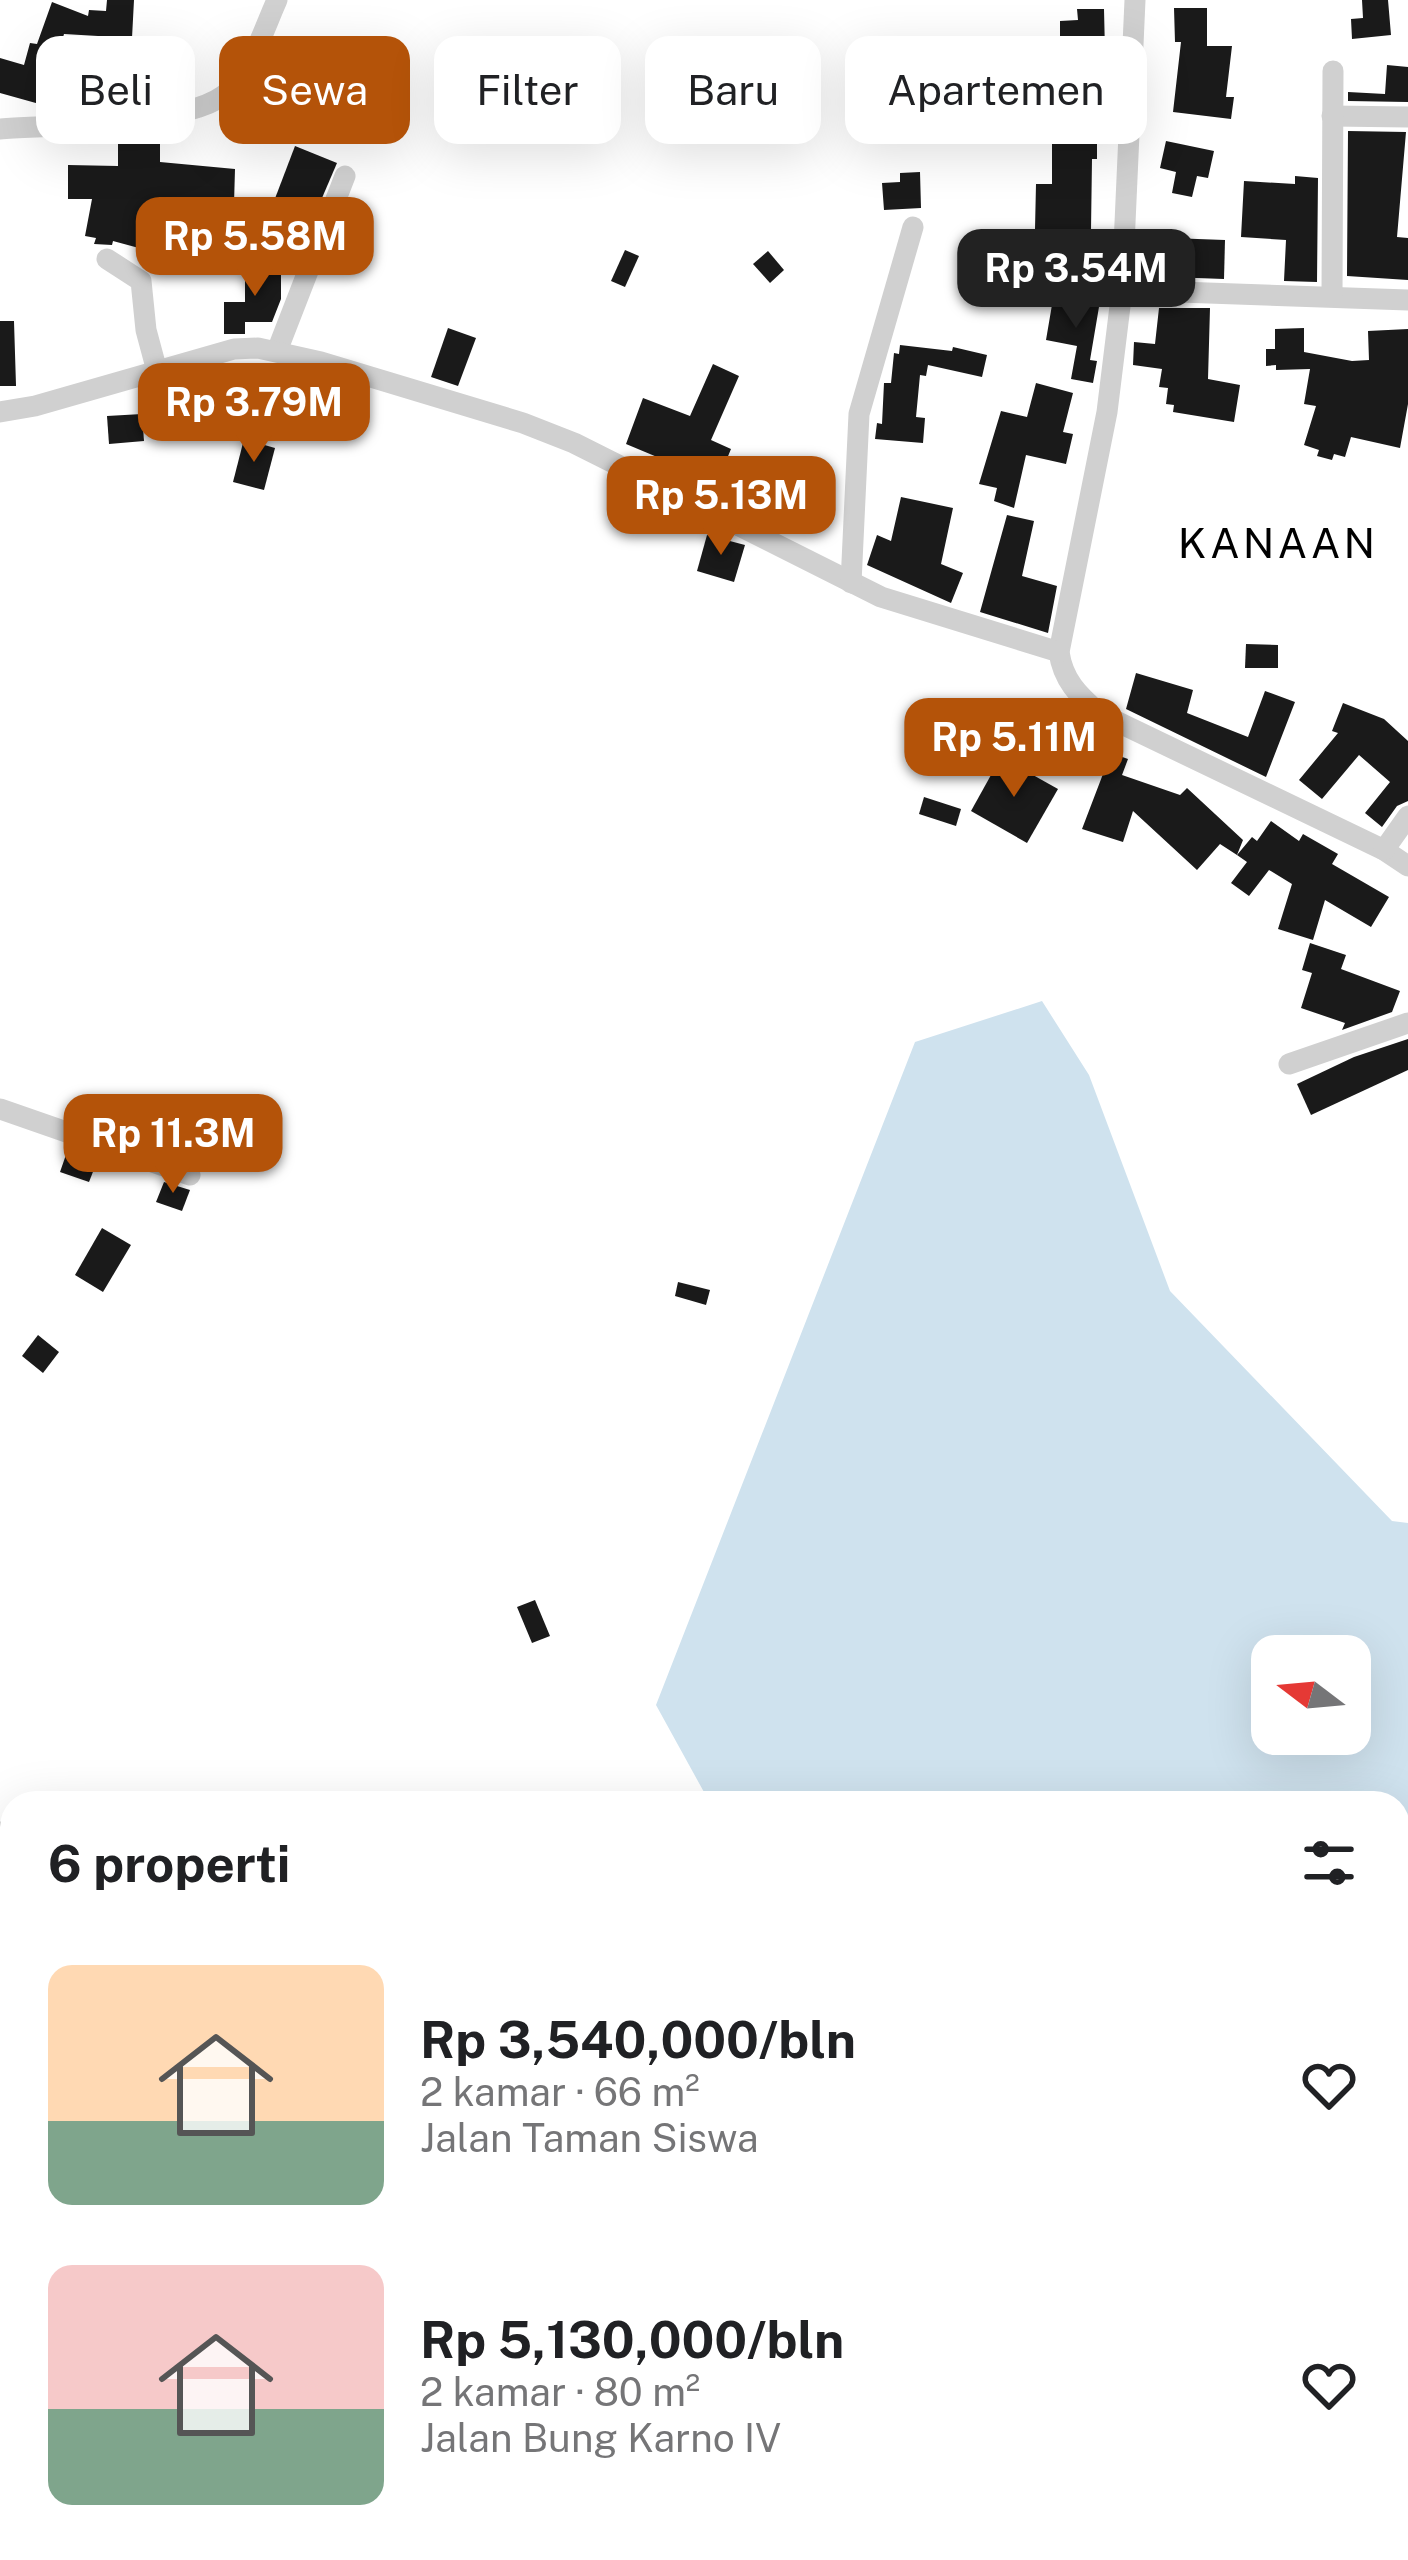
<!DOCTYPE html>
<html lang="id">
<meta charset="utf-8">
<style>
:root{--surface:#fff;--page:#f6f6f6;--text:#202124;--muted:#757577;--accent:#b45309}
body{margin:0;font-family:"Public Sans",sans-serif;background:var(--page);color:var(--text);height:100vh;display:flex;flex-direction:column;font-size:45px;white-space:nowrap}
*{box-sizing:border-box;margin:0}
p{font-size:39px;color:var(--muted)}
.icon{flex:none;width:66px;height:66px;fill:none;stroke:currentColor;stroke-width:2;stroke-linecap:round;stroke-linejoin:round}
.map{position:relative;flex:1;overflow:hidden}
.panel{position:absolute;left:0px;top:1791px;width:1410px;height:771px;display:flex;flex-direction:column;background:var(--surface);border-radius:36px 36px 0 0;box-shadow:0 12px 48px #0002}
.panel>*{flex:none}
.guide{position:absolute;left:36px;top:36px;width:1338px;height:108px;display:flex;gap:24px}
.needle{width:78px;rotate:286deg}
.controls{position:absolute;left:1251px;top:1635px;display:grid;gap:24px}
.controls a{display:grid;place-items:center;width:120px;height:120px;border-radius:24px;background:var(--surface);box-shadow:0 12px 48px #0002;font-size:60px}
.price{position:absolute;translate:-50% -102px;padding:0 27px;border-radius:24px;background:var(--accent);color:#fff;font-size:39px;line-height:78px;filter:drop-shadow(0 3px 6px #0008)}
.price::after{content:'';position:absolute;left:50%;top:72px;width:36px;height:27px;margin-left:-18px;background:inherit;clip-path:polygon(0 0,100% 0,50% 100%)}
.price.on{background:#222;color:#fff}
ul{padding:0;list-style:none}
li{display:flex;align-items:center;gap:36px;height:300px;padding:0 48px}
li span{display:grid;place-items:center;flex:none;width:336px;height:240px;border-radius:24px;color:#555}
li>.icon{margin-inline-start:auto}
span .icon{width:144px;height:144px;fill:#fffc;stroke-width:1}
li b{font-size:51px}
h2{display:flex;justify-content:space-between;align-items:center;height:144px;padding:0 48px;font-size:51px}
.tag{padding:0 42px;border-radius:24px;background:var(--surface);box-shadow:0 12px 48px #0002;font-size:42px;line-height:108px}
.tag.on{background:var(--accent);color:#fff}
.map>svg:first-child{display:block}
.water{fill:#cfe2ee;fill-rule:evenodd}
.building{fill:#1a1a1a}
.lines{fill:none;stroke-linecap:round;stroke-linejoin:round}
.minor{stroke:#d0d0d0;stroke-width:21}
.major{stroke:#ababab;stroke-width:27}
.labels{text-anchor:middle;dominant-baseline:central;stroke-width:12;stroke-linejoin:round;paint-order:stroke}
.quarter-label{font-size:42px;letter-spacing:3px;fill:#000;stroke:#fff}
</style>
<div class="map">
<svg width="1408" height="2560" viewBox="0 0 1408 2560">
<rect width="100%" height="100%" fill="#fff"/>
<path class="water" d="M1042,1001L1089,1075L1170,1291L1392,1521L1408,1523V2145L1398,2140V1803H710L656,1705L915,1042ZM1272,1656H1350V1734H1272Z"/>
<g class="building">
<path d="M107,0H134L132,38L64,34L43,105L0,93V58L24,65L30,43L37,44L52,2L88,16L89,10L106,11Z"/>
<path d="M1362,0H1388L1391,35L1352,39L1351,19L1363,18Z"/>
<path d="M1174,8H1207V46H1232L1226,97H1234L1231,119L1173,112L1181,42H1175Z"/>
<path d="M1077,9H1104L1105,52H1094V103L1047,99V68H1060V21L1078,20Z"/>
<path d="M288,43L371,80L360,109L318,93L309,116L272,101L274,97L260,91L269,68L276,71Z"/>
<path d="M1387,65L1408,67V102L1348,101V92L1385,94Z"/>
<path d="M742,72L776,101L757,124L723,95Z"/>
<path d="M1066,121L1094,127L1097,134V159H1092L1091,230L1035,229L1036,184H1052V135L1066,134Z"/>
<path d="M1348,131L1406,132L1397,237L1408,238V280L1347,276Z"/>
<path d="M160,132V162L235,169L233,239L192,238L185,261L176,258L174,264L159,259L161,254L113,241L112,245L94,244L96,238L85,236L92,199H68V165L118,166V137Z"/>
<path d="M1166,141L1214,151L1208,178L1197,176L1192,197L1172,193L1176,172L1160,168Z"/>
<path d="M295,146L337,163L310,226L271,209Z"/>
<path d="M920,172L921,208L884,210L882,183L900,182V173Z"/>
<path d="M1295,176L1318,178L1317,282L1284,281L1286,240L1241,237L1244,181L1295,184Z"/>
<path d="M1170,238L1225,240L1224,279L1169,277Z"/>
<path d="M625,250L639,256L625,287L611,281Z"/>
<path d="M768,251L784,270L770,283L753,264Z"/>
<path d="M1031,252L1072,260L1068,282L1027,274Z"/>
<path d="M245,266H281V299L272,322H245V334H224V302H245Z"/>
<path d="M1054,293L1100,301L1090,360L1097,361L1093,383L1071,379L1077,346L1046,340Z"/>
<path d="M1159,308H1210L1208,379L1240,385L1234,422L1173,412L1174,405L1166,404L1168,388L1159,387L1162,369L1133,365L1134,342L1155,344Z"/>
<path d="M0,321H14L16,386H0Z"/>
<path d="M448,328L476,338L458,386L431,377Z"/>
<path d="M1304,328V352L1352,361L1369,360L1368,331L1408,329V404L1400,448L1351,437L1345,457L1334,454L1332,460L1317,456L1319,450L1304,445L1316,406L1304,404L1310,369L1276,370V365L1266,366V349H1275V329Z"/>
<path d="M900,345L952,351L953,347L987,355L982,377L928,365L926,376L920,375L916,417L925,418L923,443L875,439L877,423L882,424L884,383H891L894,353L899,354Z"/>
<path d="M713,364L739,376L711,440L731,449L714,490L678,475L681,467L626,444L643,398L690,416Z"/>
<path d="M1036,383L1073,393L1063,432L1073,434L1066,464L1026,455L1014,508L994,501L997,488L979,484L1001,411L1027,417Z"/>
<path d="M142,414L144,441L109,444L107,416Z"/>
<path d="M244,439L275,448L264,490L233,482Z"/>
<path d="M901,497L953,508L941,564L963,573L951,603L867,565L877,535L891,541Z"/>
<path d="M1007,515L1034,521L1022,576L1057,586L1048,633L980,612Z"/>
<path d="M707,535L745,545L734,582L697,571Z"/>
<path d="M1246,644L1278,645V668H1245Z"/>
<path d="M1136,673L1193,690L1187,713L1248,737L1265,691L1295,702L1266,777L1126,709Z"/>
<path d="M1343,703L1384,719L1408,741V801L1397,806L1382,827L1365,813L1390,782L1359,755L1322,799L1299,780L1338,733L1332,731Z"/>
<path d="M1111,753L1128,759L1122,775L1180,795L1187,788L1243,840L1237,855L1220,844L1197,870L1133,811L1123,842L1082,829Z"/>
<path d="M1001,757L1058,789L1027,843L971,811Z"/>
<path d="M924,797L961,809L956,826L919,814Z"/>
<path d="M1271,821L1299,841L1303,834L1338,854L1332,864L1389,897L1371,927L1325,900L1313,940L1278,929L1292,884L1269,870L1249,896L1231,883L1247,862L1237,855L1252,837L1257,841Z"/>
<path d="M1310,943L1346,955L1341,969L1400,991L1392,1012L1342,1030L1345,1023L1301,1008L1312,973L1302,970Z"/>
<path d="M1408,1039V1070L1311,1115L1297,1084L1354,1057Z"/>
<path d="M68,1149L98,1159L89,1182L60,1172Z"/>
<path d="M164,1182L190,1190L182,1211L156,1202Z"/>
<path d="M102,1228L131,1245L103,1292L75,1275Z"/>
<path d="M678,1282L710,1290L706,1305L675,1296Z"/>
<path d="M38,1335L59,1352L43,1373L22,1356Z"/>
<path d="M535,1600L550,1636L532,1643L517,1607Z"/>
</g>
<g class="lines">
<g class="minor">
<path d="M1135,0L1122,290L1107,412L1059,652C1063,680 1078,695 1099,713L1384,850L1408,866"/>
<path d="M1332,116L1408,117"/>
<path d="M0,129C54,125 193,126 229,91C252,68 264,29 277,0"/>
<path d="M107,259L141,281L146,330L157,371"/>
<path d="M1122,290L1408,300"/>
<path d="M1332,295L1333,71"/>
<path d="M277,351L345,176"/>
<path d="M0,412L35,406L234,349L258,348L321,362L523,423L574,443L881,597L1059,652"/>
<path d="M851,583L859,414L913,227"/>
<path d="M1384,850L1408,816"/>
<path d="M1289,1064L1408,1023"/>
<path d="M0,1109L190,1175"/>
<path d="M0,2180L12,2165"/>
<path d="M1398,2396L1408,2394"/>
<path d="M159,2550L166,2560"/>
</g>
<g class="major">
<path d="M0,1835L12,1844"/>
<path d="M0,1867L12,1876"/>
<path d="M1024,2550L1038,2560"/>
<path d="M1069,2550L1082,2560"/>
</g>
</g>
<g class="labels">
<g class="quarter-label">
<text x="1278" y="542">KANAAN</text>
</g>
</g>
</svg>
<div class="controls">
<a><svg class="needle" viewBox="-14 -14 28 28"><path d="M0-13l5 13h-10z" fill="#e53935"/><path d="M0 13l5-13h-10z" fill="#757577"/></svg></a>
</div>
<b class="price" style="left:255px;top:299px">Rp 5.58M</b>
<b class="price on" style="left:1076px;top:331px">Rp 3.54M</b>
<b class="price" style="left:254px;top:465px">Rp 3.79M</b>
<b class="price" style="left:721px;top:558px">Rp 5.13M</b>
<b class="price" style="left:1014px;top:800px">Rp 5.11M</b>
<b class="price" style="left:173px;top:1196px">Rp 11.3M</b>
<div class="guide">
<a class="tag">Beli</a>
<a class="tag on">Sewa</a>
<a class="tag">Filter</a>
<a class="tag">Baru</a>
<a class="tag">Apartemen</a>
</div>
<section class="panel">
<h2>6 properti<svg class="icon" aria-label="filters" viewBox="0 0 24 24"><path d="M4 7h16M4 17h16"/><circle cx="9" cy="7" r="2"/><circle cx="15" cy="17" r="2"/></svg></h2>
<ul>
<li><span style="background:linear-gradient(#ffd9b3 65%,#7fa58c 0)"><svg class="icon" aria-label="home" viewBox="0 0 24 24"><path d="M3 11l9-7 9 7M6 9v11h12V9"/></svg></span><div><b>Rp 3,540,000/bln</b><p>2 kamar · 66 m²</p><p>Jalan Taman Siswa</p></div><svg class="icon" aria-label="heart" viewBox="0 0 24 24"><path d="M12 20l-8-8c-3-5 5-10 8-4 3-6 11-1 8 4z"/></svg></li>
<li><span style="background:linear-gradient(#f6c9c9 60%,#7fa58c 0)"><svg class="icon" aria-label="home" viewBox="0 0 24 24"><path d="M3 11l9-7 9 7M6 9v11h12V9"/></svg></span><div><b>Rp 5,130,000/bln</b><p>2 kamar · 80 m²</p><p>Jalan Bung Karno IV</p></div><svg class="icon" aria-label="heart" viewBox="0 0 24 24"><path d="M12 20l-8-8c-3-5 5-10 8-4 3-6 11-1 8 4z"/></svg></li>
</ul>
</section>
</div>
